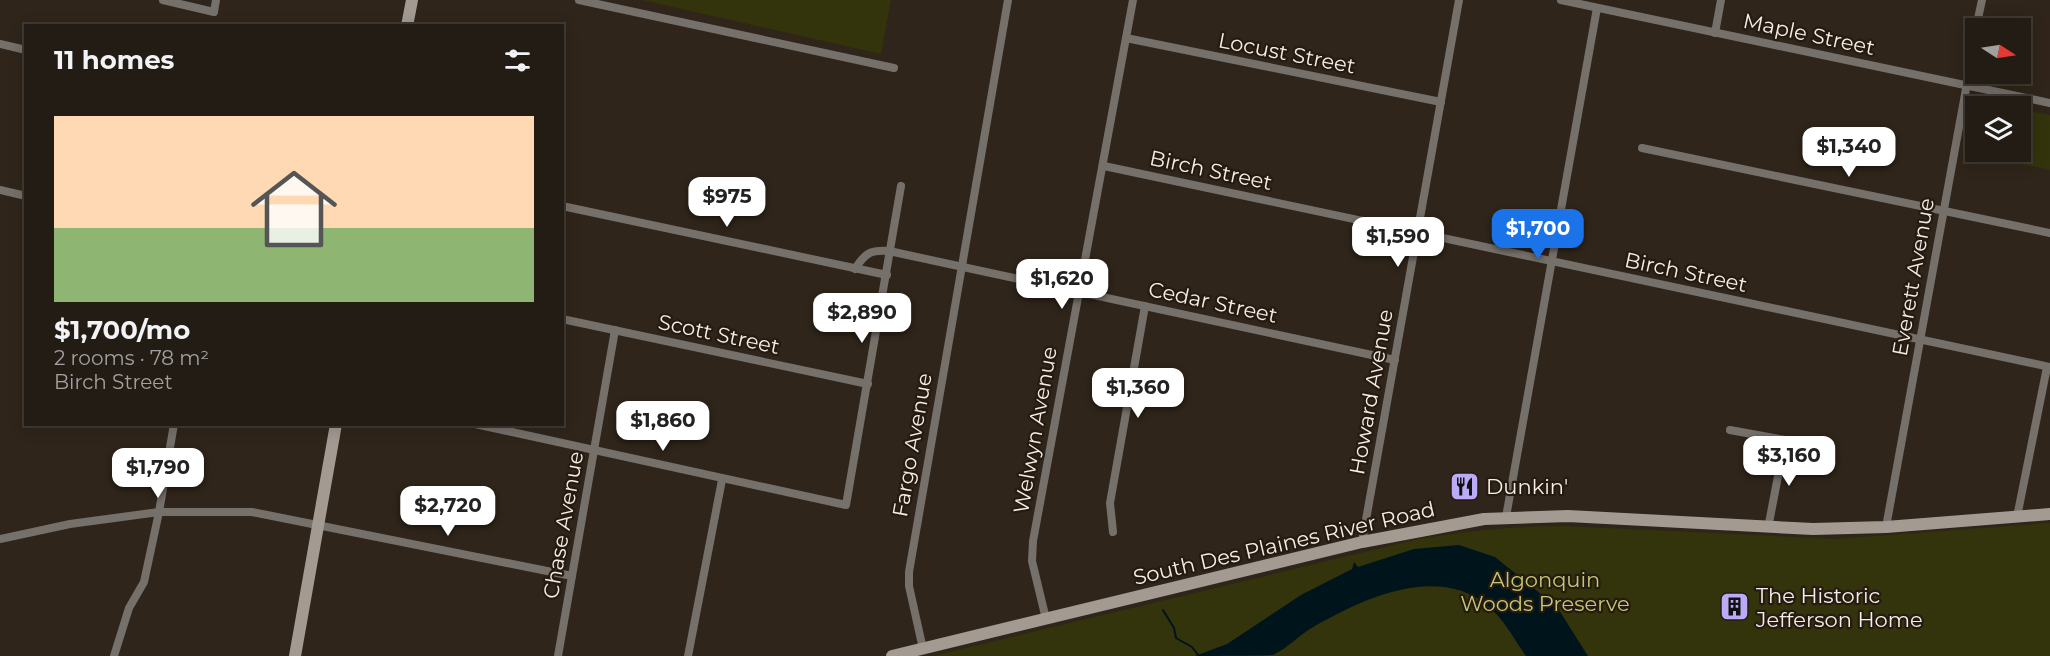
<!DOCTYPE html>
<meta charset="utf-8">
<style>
:root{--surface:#231c14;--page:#2f2922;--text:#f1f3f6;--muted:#a3a1a0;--line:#403a34;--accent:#1a73e8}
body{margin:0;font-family:Montserrat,sans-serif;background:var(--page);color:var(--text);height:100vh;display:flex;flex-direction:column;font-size:22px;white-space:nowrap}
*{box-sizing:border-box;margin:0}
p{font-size:20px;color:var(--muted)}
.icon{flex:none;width:33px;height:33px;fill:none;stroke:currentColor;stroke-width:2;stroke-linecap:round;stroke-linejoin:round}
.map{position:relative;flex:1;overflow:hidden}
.side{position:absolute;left:24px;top:24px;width:540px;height:402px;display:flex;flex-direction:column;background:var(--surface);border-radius:0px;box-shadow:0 3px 15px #0003,0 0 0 2px var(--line)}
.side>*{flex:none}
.needle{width:39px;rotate:102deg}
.buttons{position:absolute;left:1965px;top:18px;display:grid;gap:12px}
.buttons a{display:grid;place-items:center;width:66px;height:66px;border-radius:0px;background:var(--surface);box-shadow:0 3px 15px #0003,0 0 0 2px var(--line);font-size:30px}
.price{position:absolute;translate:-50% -51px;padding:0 14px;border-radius:12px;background:#fff;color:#222;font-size:20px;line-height:39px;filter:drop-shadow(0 2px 3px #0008)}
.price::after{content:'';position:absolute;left:50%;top:36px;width:18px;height:14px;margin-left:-9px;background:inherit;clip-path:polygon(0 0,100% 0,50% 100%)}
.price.current{background:var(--accent);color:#fff}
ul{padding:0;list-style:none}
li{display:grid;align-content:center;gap:12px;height:318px;padding:0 30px}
li span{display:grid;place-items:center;height:186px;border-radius:0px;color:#555}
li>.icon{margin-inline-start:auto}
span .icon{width:108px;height:108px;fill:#fffc;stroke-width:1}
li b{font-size:26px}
h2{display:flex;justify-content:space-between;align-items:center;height:72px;padding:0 30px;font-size:26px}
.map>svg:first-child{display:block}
.green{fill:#33340c}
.water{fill:#00141b}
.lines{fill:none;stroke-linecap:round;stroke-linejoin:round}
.stream{stroke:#00141b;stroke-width:2}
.minor{stroke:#76706b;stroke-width:8}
.secondary{stroke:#a39a92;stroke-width:12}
.labels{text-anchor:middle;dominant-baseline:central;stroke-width:4.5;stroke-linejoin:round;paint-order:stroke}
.street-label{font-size:21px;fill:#f5eee7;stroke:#251b11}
.poi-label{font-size:21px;fill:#f5eee7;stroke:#251b11;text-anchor:start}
.park-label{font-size:21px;fill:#c5c872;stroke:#251b11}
</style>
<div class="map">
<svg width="2050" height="656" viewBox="0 0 2050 656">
<rect width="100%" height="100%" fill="#2f251a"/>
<g class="green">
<path d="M642,0H891L881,54Z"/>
<path d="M2024,110L2050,115V170L2013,162L2016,152H2020L2021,128Z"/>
<path d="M2050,523V656H933L1419,539C1468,531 1515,526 1564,526L1836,539Z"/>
</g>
<path class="water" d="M1459,545L1495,557L1557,607L1588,656H1526C1514,639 1503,618 1487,605C1437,564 1362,599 1315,626C1300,634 1288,648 1273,655C1262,656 1210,656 1195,656L1227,644L1301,595L1352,569L1354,562L1358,567L1414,549Z"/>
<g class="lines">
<path class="stream" d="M1163,610L1174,628L1176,638L1192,647L1199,656"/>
<g class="minor">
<path d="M163,0L214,12L216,0"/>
<path d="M579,0L894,68"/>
<path d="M1561,0L2050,103"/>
<path d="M1976,28L1982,0"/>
<path d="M1715,33L1721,0"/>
<path d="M1126,38L1441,102"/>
<path d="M0,44L26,50"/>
<path d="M1642,148L2050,233"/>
<path d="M1104,166L2050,367"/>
<path d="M0,190L26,196"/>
<path d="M562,206L887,275"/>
<path d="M855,269C865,253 870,250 889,251L1395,360"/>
<path d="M562,319L868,384"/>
<path d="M475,424L846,505L901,186"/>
<path d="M1730,430L1785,440L1768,528"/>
<path d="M1506,517L1597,8"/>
<path d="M2017,517L2047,367"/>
<path d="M1886,527L1976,34"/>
<path d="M1113,532L1110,503L1145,306"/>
<path d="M0,539L70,524L159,512H252L572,576"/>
<path d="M1362,542L1459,0"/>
<path d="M1046,619L1032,561L1033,541L1133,0"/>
<path d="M923,649L909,586V572L1008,0"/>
<path d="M114,656L129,608L144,582L159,512L174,424"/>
<path d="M558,656L615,330"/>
<path d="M688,656L722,480"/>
</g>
<g class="secondary">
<path d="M407,26L412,0"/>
<path d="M295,656L336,424"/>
<path d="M892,656L1362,542L1484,519L1568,516L1813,529L1886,527L2050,514"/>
</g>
</g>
<defs>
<symbol id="restaurant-square" viewBox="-11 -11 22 22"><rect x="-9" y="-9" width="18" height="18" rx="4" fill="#bbaaf6" stroke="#251b11"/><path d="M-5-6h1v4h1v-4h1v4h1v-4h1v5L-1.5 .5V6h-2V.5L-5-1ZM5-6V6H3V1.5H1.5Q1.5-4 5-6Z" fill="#111"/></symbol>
<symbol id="building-square" viewBox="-11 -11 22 22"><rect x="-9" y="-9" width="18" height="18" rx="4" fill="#bbaaf6" stroke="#251b11"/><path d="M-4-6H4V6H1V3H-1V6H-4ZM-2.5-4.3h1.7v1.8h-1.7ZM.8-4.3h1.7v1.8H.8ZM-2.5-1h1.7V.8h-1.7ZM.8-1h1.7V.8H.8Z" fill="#111"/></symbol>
</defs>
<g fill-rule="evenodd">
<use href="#restaurant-square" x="1448" y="470" width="33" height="33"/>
<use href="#building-square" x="1718" y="590" width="33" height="33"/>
</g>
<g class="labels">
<g class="street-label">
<text transform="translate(1809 34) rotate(12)">Maple Street</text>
<text transform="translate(1287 53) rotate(11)">Locust Street</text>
<text transform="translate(1211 170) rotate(12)">Birch Street</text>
<text transform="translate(1686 272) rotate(12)">Birch Street</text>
<text transform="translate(1913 277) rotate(-80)">Everett Avenue</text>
<text transform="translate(1213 302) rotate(12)">Cedar Street</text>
<text transform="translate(719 334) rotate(12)">Scott Street</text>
<text transform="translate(1371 392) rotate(-80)">Howard Avenue</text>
<text transform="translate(1035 430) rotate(-80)">Welwyn Avenue</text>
<text transform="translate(912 445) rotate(-80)">Fargo Avenue</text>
<text transform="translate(563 525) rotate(-80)">Chase Avenue</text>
<text transform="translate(1284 543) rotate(-13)">South Des Plaines River Road</text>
</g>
<g class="poi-label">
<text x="1486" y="486">Dunkin'</text>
<text x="1756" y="595">The Historic<tspan x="1756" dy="24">Jefferson Home</tspan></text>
</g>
<g class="park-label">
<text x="1545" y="579">Algonquin<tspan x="1545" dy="24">Woods Preserve</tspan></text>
</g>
</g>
</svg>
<div class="buttons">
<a><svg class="needle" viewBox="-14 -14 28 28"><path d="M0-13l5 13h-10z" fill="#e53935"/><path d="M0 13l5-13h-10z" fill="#a3a1a0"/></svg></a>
<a><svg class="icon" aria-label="layers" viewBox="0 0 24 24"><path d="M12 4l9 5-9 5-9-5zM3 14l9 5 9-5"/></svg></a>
</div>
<b class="price" style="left:1849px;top:178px">$1,340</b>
<b class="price" style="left:727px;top:228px">$975</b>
<b class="price current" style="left:1538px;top:260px">$1,700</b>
<b class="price" style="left:1398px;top:268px">$1,590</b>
<b class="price" style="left:1062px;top:310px">$1,620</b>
<b class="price" style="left:862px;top:344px">$2,890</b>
<b class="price" style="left:1138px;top:419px">$1,360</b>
<b class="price" style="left:663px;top:452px">$1,860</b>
<b class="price" style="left:1789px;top:487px">$3,160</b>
<b class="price" style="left:158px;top:499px">$1,790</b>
<b class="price" style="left:448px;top:537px">$2,720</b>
<section class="side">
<h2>11 homes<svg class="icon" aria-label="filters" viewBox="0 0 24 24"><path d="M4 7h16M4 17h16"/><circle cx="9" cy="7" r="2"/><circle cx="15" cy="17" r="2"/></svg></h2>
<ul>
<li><span style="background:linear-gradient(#ffd9b3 60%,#8fb573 0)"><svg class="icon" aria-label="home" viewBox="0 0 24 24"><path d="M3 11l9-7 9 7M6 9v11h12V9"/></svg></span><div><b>$1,700/mo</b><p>2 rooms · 78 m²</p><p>Birch Street</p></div></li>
</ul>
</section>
</div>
